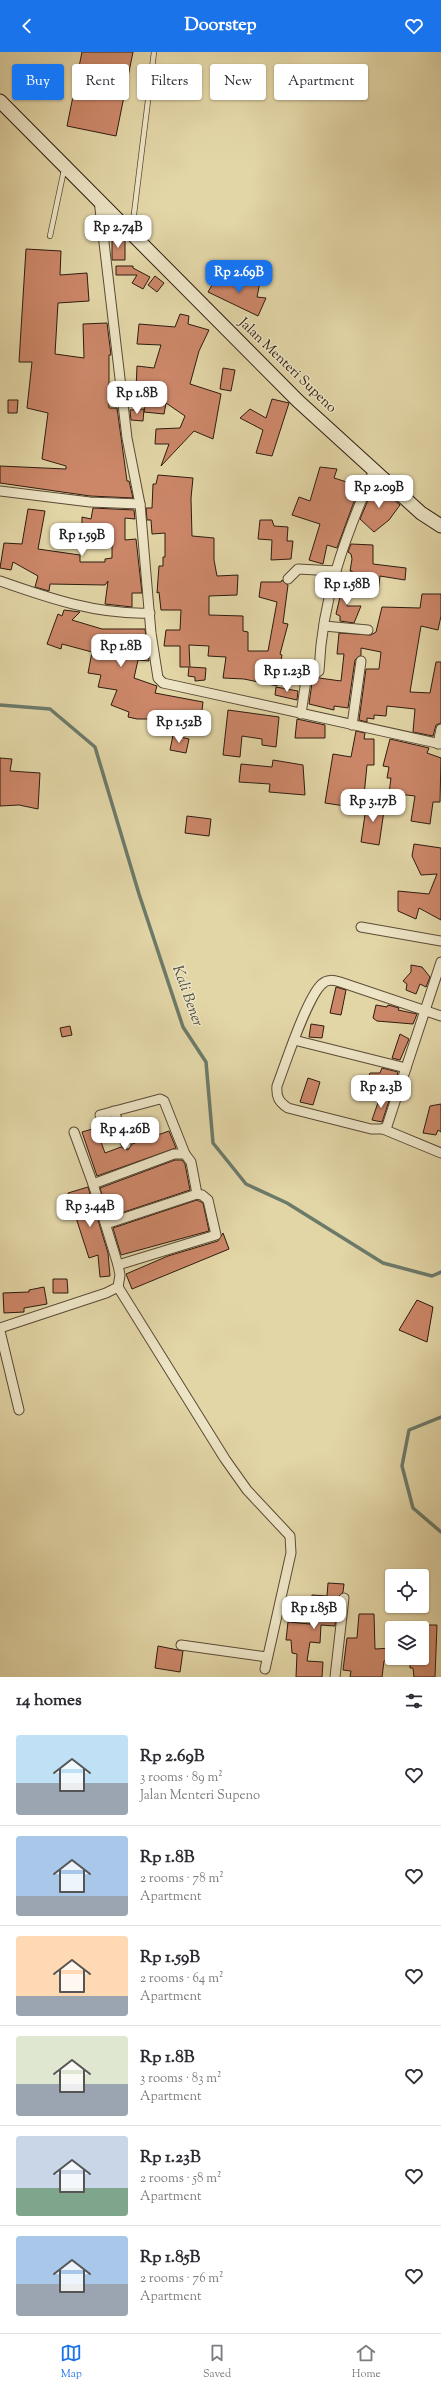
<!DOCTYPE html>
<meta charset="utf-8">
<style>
:root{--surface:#fff;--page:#f7f7f7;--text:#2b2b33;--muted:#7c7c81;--line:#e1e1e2;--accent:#1a73e8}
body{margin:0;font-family:"Sorts Mill Goudy",serif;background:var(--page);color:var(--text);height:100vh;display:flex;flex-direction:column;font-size:15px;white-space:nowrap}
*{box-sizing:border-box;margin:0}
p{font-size:13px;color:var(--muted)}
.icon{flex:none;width:22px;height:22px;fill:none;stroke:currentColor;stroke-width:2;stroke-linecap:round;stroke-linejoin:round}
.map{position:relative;height:1625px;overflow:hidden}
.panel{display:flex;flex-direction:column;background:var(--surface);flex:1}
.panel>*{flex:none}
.banner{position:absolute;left:12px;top:12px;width:417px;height:36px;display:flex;gap:8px}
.buttons{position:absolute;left:385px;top:1517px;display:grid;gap:8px}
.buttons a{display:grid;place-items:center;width:44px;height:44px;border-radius:4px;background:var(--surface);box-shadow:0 1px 3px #0004;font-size:20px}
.price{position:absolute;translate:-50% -34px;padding:0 9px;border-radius:8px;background:#fff;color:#222;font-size:13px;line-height:26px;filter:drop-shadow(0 1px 2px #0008)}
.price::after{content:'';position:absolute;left:50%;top:24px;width:12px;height:9px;margin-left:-6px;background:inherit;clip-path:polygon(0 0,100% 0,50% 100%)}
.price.selected{background:var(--accent);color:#fff}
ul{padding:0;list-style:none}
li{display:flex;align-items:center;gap:12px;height:100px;padding:0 16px}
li+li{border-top:1px solid var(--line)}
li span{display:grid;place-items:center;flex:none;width:112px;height:80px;border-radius:4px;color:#555}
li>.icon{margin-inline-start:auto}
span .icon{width:48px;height:48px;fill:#fffc;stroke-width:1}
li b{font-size:17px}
h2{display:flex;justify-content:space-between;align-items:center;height:48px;padding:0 16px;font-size:17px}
.chip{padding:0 14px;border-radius:4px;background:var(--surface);box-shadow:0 1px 3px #0004;font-size:14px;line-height:36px}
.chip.selected{background:var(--accent);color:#fff}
header{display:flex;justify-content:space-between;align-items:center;height:52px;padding:0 16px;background:var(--accent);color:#fff;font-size:18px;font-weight:700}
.dock{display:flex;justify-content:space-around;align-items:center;height:56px;border-top:1px solid var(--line);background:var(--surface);font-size:11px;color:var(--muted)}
.dock a{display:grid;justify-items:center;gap:2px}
.dock .selected{color:var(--accent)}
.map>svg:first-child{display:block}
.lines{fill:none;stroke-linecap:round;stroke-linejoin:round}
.stream{stroke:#6c7a6a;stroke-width:3.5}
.building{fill:#cc8769;stroke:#2e1c0f}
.service-casing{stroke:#5b4a35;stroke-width:6}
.minor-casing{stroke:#5b4a35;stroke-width:11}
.secondary-casing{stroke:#2e1c0f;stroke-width:15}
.service{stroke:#ece4c5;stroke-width:4.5}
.minor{stroke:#ece4c5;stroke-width:9}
.secondary{stroke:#ece4c5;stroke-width:13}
.labels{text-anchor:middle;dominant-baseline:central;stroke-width:3;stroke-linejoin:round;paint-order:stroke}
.street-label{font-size:14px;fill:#2e1c0f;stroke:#ece4c5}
.water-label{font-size:15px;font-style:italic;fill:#4d4b3d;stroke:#ece4c5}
</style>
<header><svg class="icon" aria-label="back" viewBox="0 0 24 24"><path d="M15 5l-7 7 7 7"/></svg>Doorstep<svg class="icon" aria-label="heart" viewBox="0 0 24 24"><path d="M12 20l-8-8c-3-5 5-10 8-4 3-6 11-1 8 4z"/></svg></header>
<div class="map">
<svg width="441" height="1625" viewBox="0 0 441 1625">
<rect width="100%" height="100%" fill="#e2d5a6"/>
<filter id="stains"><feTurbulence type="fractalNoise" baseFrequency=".005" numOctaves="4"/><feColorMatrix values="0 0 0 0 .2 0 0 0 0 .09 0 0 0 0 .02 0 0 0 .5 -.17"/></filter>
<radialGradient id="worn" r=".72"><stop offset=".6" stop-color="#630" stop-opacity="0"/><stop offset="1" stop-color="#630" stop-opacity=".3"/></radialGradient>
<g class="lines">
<g class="stream">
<path d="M0,653L50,657L95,695L139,842L183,975L206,1010L213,1091L246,1132L287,1151L383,1211L432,1224L441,1220"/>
<path d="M441,1365L409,1378L402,1414L413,1456L441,1480"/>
</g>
</g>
<g class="building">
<path d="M82,0H133L116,84L67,74Z"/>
<path d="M112,185L125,186V208H112Z"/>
<path d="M26,197L61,199L60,223L87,221L89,249L58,251L55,302L84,306L83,272L107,271L111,303H109V356H117L127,429H129L133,446L90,444L0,431V414L66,417V414L42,407L48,361L27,356L32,310H19Z"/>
<path d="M116,214H133V216L150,225L143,237L132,231L137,223H116Z"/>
<path d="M218,223L242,236L244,227L260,230L257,245L266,246L258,264L208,240Z"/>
<path d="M155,224L164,231L157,240L148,233Z"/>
<path d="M180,262L189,264L188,272L209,278L199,299L190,332L221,342L213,387L194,379L161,414L169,392H155L156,377L180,376L185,364L166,351L164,362L144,360L148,338L136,337L137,314L154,316L161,293L137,292L139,272L175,275Z"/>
<path d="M223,316L235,318L231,339L220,337Z"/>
<path d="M272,347L289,351L272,404L256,401L263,378L240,366L250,357L266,366Z"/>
<path d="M8,348H18L17,361H8Z"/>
<path d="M144,357L143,369L131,368L130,358Z"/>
<path d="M320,415L337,417L334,426L350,431L346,443L355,447L337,496L327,493L323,512L309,508L320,472L292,463L299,445L310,449Z"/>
<path d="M158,423L193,426L191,446L192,484L214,486V508L217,524L238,523L237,543L209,544V563L243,564V579L248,580V599H268L277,550L259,545L261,530H281L282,528L288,533L283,571L288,572L280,602L282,603L277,634L244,627L223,626L226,605L208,604L209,594L189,593L190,615L206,616L205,628L195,629V625L188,624L189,615H180V594H164L166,578H180L181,558H161L159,540L157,541L159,514H163V505H165V481L152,482L151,468H147L146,456H152L153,432H156Z"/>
<path d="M375,432L400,453L389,468L374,480L360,467Z"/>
<path d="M93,456L134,458L135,467L125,466V488L136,487L142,541H132V555L105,552L108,529L105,533L50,532L49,539L35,535L38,524L13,510L11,518L0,516L4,491L22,492L28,457L45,459L38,497L80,503V510H105V507L112,506V485H82V465L91,467Z"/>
<path d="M260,468H272L274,474L288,475L287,489H293L291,507L271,508L272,488L258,487Z"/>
<path d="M351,492L373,493V512L406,516L405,528L380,524L378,540L352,535V519H350L352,507L351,502L348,500Z"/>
<path d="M344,528L350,529L347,554H361L354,571L340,569V564L336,562Z"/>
<path d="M422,542H441V564L438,578L421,574L410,640L430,641L436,610H441V671L436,673L433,684L413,680L415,657L387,654L386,664L374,663V667L367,666V670L359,668L366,617H379L381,600L361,596V603L355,608L348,656L334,654V658L309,652L312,631L319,626L341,629L344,602H337L339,581L371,583L376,580L382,555L420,556Z"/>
<path d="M64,558L80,560L72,568L102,577H145L149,609L138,608L134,626L157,634L155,641L203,650L201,667H181L150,661L148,667H137L128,665L129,660L111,653L117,638L98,635L101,623L88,621L92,600L62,592L61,597L47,592L58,562L62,564Z"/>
<path d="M276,635L298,639L297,648L275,643Z"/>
<path d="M228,658L279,665L276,695L262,693V687L242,684L240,705L223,703Z"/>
<path d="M297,667L325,673V686H295Z"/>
<path d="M356,679L365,681L364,687H374V713H367L363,754L345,752V754L325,751L333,702L351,705Z"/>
<path d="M173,683L189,687L186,701L170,698Z"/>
<path d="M390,687L429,696L427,701L441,706L440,750H433L430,772L411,769L415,744L389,741L391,726H387L389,715L383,714Z"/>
<path d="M0,706L12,707L10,719L40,721L38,757L19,753L0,754Z"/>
<path d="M273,708L303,713L305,743L269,740L270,732L239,730L241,712L272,715Z"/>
<path d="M367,749L385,752L379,793L361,790Z"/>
<path d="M187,764L211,767L209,784L185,781Z"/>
<path d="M414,792L441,796V868L419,856L416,867L398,859V839L429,842L437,822L421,823L412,804Z"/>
<path d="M411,913L422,915L430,925L426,935L420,932L416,942L406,938L407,932L403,929L411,920Z"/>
<path d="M336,935L346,938L341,963L330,961Z"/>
<path d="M376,953L387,955L388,953L399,956L398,958L417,962L413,972L377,969L373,966Z"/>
<path d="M311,972L324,974L322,986L309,985Z"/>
<path d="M70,974L72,983L62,985L60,976Z"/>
<path d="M400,982L409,987L400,1008L392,1006Z"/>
<path d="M382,1016L398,1020L392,1039H375V1034L365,1033L370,1021H380Z"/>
<path d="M308,1026L320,1030L313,1053L300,1050Z"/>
<path d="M381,1042L389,1049L382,1070L372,1068Z"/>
<path d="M441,1052V1080L438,1078L436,1083L423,1081L430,1054Z"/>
<path d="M96,1076L105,1101L121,1095L128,1098L132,1092L169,1079L176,1096L97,1124L82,1080Z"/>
<path d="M175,1108H182L185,1112L190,1138L109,1165L100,1136Z"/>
<path d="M88,1135L108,1201L110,1224L100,1225L98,1203L89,1206L68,1141Z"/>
<path d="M197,1148L203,1151L209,1179L121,1203L113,1176Z"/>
<path d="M223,1181L229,1197L132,1237L126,1222L168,1204L218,1189Z"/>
<path d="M53,1227H67L68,1241H53Z"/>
<path d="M44,1235L47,1252L24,1256V1260L4,1261L3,1241L29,1240V1238Z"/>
<path d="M417,1248L433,1255L427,1290L399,1278Z"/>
<path d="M328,1531L344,1532L343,1540L338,1545L335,1574L321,1573L320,1591L310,1590L307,1609L323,1610L322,1625H296L297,1602L292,1601L291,1588H286L288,1570L310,1572L312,1543L327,1544Z"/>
<path d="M359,1562H374L375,1597L392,1596V1609H384L382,1625H350L351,1619L343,1618L347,1586H357Z"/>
<path d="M422,1573H437L435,1625H414L413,1616H410V1606H422Z"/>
<path d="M158,1594L183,1599L180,1620L155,1616Z"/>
</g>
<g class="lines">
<defs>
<g id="service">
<path d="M132,178L154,0"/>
<path d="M50,184L64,118"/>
</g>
<g id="minor">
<path d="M99,148L127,386L140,452L151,581L158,626L163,631L441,692"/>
<path d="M0,439L90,450L140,452"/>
<path d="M288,527L298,517L336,519"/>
<path d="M0,529C48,546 98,563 150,561"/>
<path d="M324,574L368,578"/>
<path d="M301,662L306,628L319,619C322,546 345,485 374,418"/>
<path d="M352,673L361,609"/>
<path d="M438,692L441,677"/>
<path d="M361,875L441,889"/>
<path d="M294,988L406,1016L441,910"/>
<path d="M406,1016L387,1074L383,1077H371L288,1056C279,1050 276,1045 277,1034C285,1013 307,945 322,932C327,927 333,928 340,930L441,964"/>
<path d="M114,1059L126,1092"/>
<path d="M100,1063L160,1047L164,1049L185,1102"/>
<path d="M383,1077L441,1101"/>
<path d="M93,1132L174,1102H185L191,1110L197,1142L106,1172"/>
<path d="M118,1213L216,1183L208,1148L202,1143L197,1142"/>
<path d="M118,1235L225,1407L247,1438L290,1484L291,1501L265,1617"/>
<path d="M0,1276L106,1241L118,1235L120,1223L118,1213L93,1132L74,1080"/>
<path d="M0,1279L19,1358"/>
<path d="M181,1593L267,1605"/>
<path d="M335,1625L344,1546"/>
</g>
<path id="secondary" d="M0,49L298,349L421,461L441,474"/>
</defs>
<use href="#service" class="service-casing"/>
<use href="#minor" class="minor-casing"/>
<use href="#secondary" class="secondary-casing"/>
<use href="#service" class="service"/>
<use href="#minor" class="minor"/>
<use href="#secondary" class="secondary"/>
</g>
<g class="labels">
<g class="street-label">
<text transform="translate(287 314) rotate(44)">Jalan Menteri Supeno</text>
</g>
<g class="water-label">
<text transform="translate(187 944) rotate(70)">Kali Bener</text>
</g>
</g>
<rect width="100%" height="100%" filter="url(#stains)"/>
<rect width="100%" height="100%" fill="url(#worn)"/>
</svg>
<div class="buttons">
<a><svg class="icon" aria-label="locate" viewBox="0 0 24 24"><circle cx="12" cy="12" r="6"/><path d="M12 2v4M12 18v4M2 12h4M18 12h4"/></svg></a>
<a><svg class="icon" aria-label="layers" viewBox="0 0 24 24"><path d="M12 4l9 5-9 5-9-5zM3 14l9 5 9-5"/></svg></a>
</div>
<b class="price" style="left:118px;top:197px">Rp 2.74B</b>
<b class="price selected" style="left:239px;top:242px">Rp 2.69B</b>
<b class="price" style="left:137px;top:363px">Rp 1.8B</b>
<b class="price" style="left:379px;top:457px">Rp 2.09B</b>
<b class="price" style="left:82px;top:505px">Rp 1.59B</b>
<b class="price" style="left:347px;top:554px">Rp 1.58B</b>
<b class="price" style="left:121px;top:616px">Rp 1.8B</b>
<b class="price" style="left:287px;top:641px">Rp 1.23B</b>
<b class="price" style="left:179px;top:692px">Rp 1.52B</b>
<b class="price" style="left:373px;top:771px">Rp 3.17B</b>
<b class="price" style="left:381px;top:1057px">Rp 2.3B</b>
<b class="price" style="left:125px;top:1099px">Rp 4.26B</b>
<b class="price" style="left:90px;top:1176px">Rp 3.44B</b>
<b class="price" style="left:314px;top:1578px">Rp 1.85B</b>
<div class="banner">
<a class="chip selected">Buy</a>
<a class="chip">Rent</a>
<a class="chip">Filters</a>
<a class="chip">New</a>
<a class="chip">Apartment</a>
</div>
</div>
<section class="panel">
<h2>14 homes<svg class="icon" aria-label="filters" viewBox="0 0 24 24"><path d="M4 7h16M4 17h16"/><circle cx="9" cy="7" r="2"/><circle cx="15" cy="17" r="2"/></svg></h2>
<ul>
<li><span style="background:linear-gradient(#bfe0f5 60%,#9aa5b1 0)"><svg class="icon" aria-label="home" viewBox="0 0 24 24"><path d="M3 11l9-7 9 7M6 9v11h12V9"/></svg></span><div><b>Rp 2.69B</b><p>3 rooms · 89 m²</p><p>Jalan Menteri Supeno</p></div><svg class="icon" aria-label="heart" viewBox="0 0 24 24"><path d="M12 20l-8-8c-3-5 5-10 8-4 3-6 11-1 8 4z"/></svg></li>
<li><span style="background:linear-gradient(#a9c7e8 75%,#9aa5b1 0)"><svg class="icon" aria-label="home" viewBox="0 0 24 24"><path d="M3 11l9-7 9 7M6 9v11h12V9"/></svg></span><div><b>Rp 1.8B</b><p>2 rooms · 78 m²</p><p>Apartment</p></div><svg class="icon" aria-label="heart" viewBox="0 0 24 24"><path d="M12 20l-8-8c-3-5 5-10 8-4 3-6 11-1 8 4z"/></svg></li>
<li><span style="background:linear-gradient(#ffd9b3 75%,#9aa5b1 0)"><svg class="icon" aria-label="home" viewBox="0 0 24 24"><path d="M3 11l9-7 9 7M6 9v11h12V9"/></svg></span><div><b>Rp 1.59B</b><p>2 rooms · 64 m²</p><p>Apartment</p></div><svg class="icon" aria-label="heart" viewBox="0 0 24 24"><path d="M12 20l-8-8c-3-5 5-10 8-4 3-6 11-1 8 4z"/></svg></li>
<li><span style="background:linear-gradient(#dfe7d0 60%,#9aa5b1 0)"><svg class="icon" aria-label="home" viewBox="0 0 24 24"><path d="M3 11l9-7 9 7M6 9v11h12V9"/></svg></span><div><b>Rp 1.8B</b><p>3 rooms · 83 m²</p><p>Apartment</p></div><svg class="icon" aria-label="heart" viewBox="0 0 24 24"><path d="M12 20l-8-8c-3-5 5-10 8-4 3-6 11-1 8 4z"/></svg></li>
<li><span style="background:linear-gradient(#c9d6e8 65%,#7fa58c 0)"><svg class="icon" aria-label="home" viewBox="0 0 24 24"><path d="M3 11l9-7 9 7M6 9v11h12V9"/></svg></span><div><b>Rp 1.23B</b><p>2 rooms · 58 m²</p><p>Apartment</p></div><svg class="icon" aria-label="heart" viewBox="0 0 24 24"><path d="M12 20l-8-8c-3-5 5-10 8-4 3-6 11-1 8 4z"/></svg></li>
<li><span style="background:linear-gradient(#a9c7e8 60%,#9aa5b1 0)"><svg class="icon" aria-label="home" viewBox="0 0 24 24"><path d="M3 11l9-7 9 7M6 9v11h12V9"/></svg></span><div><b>Rp 1.85B</b><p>2 rooms · 76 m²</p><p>Apartment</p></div><svg class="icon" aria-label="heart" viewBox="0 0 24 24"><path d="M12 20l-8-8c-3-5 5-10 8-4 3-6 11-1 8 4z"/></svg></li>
</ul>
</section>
<nav class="dock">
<a class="selected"><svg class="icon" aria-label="map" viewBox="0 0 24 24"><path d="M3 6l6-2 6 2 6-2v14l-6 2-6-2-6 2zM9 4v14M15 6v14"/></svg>Map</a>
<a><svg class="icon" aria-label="saved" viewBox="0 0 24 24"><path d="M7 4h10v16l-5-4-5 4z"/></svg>Saved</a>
<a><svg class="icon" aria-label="home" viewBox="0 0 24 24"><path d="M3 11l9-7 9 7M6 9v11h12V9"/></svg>Home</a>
</nav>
